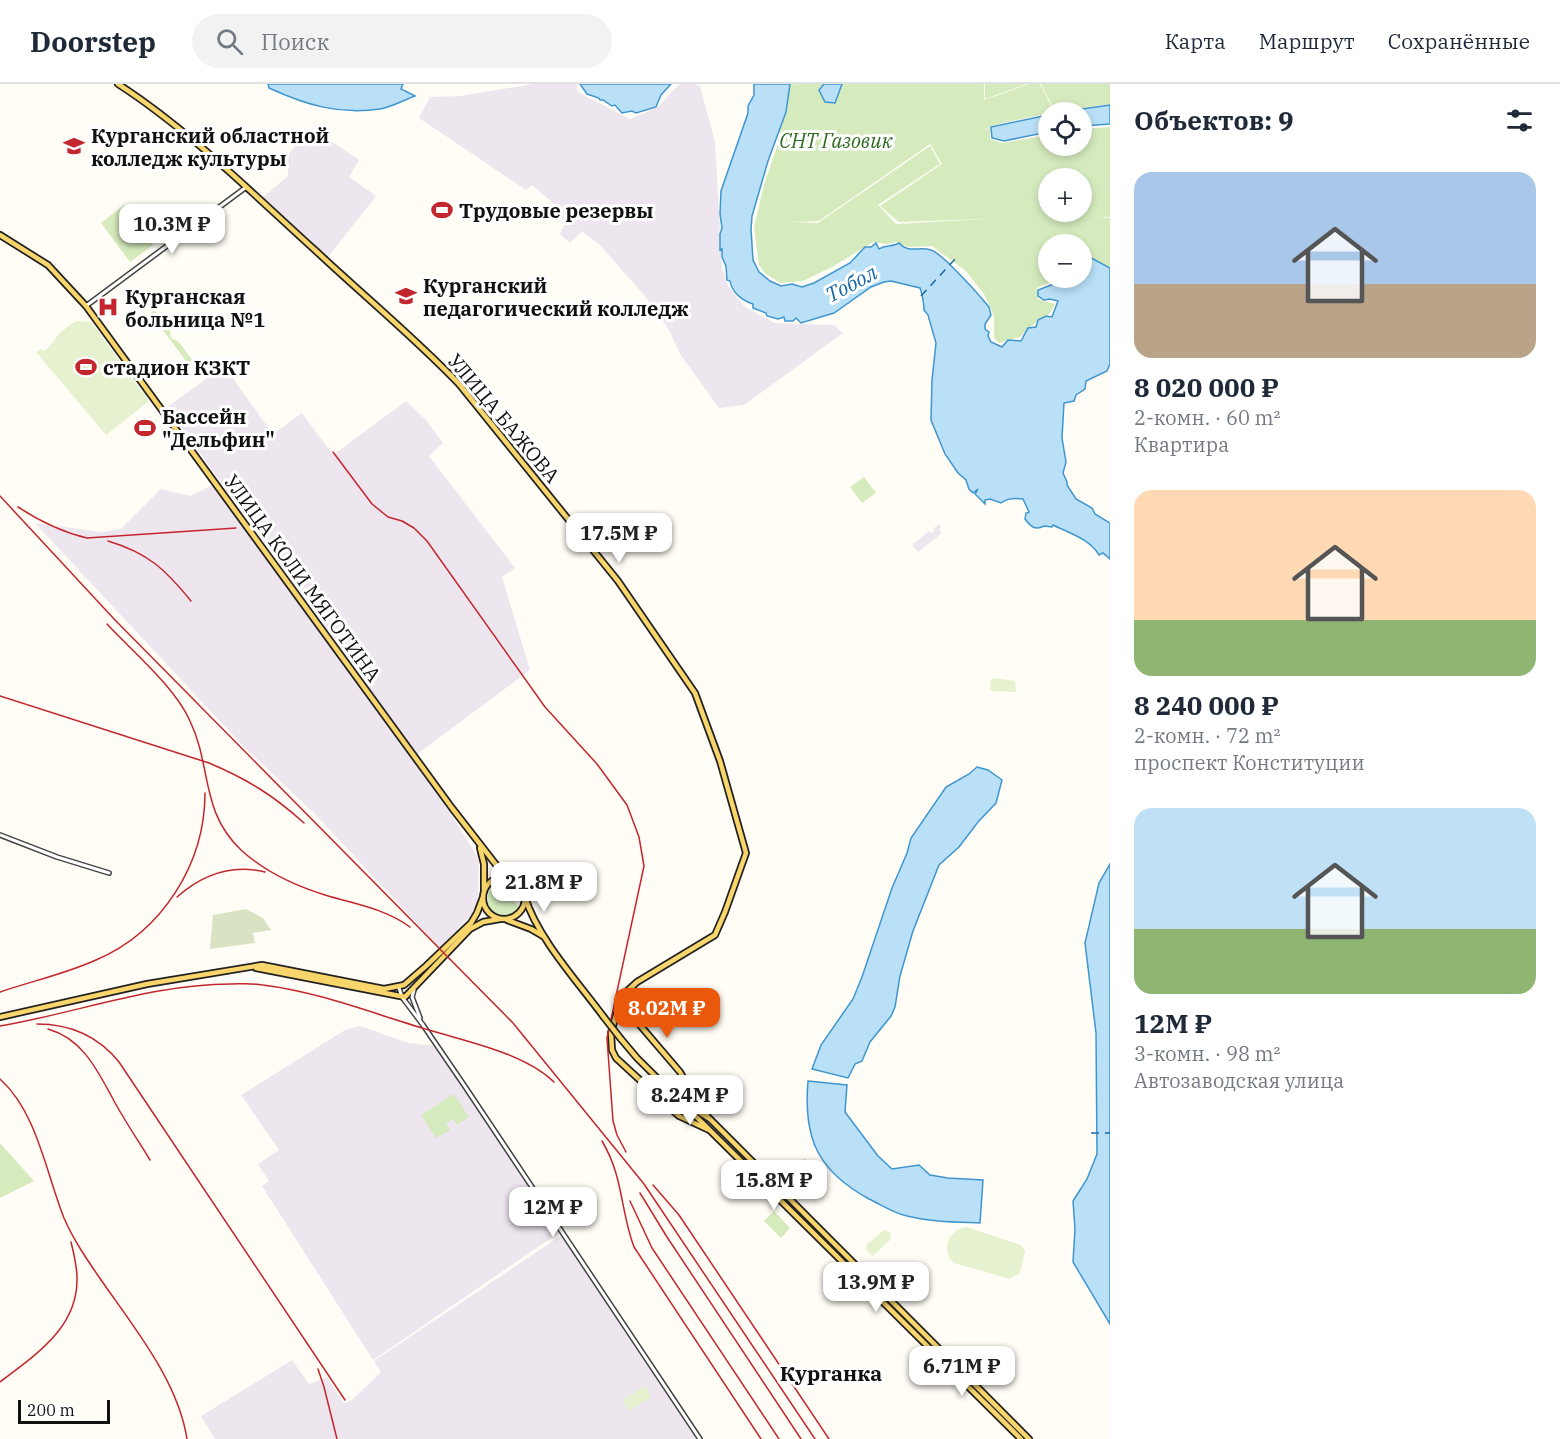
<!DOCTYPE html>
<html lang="ru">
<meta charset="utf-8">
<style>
:root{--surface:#fff;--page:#f2f2f3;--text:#1f2937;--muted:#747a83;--line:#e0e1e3;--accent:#ea580c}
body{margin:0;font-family:"IBM Plex Serif",serif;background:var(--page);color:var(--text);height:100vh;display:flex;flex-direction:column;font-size:22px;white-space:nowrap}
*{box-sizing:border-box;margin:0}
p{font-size:20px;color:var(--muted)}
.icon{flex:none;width:33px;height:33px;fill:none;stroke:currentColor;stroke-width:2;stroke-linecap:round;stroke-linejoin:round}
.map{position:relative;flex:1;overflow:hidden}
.drawer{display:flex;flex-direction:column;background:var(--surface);width:450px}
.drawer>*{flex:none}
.controls{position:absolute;left:1038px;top:18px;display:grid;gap:12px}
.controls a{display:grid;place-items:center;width:54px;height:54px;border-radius:50%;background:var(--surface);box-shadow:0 3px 9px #0003;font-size:30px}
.scale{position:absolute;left:18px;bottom:15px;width:92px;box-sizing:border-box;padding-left:6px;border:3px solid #111;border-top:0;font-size:16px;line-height:21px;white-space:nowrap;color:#111;-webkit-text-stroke:4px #fff;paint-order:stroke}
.price{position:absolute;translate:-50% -51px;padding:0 14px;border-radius:12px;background:#fff;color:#222;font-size:20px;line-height:39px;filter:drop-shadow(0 2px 3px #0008)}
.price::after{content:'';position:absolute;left:50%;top:36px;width:18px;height:14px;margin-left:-9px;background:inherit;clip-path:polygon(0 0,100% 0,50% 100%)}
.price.current{background:var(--accent);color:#fff}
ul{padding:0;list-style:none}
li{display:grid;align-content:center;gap:12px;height:318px;padding:0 24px}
li span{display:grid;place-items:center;height:186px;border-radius:18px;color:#555}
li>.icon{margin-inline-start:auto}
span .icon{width:108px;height:108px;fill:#fffc;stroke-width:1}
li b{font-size:26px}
h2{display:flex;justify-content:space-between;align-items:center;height:72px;padding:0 24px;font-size:26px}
header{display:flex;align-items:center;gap:36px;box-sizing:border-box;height:84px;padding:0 30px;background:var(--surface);border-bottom:2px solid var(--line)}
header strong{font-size:28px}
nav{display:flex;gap:33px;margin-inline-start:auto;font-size:21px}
.search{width:420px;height:54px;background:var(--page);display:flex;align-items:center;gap:15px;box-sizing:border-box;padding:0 21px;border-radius:33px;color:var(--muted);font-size:22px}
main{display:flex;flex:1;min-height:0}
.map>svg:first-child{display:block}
.industrial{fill:#eee6ef}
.green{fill:#d5ebbd;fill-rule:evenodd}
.cemetery{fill:#d9e3c4}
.pitch{fill:#e6f2cf}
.water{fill:#b9e0f7;stroke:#3f96cf;stroke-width:1.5}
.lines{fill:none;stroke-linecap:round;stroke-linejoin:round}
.ferry{stroke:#1768a6;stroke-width:1.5;stroke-dasharray:8 6;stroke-linecap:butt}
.minor-casing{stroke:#444;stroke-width:6}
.major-casing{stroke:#222;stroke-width:8}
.minor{stroke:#fff;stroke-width:3}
.major{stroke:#f9d66b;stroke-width:4.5}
.rail{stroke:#c4262e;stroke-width:1.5}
.major-bridge-casing{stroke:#222;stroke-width:8;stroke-linecap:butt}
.major-bridge{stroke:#f9d66b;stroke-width:4.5}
.labels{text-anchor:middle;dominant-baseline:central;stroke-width:6;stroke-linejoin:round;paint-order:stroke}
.poi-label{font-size:20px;font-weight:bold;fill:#111;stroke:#fff;text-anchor:start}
.park-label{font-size:20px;font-style:italic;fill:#2f6b1f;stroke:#fff}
.street-label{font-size:20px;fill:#111;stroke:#fff}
.water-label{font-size:21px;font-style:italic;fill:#1768a6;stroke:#fff}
.neighbourhood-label{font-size:21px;font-weight:bold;fill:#111;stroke:#fff}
</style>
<header>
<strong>Doorstep</strong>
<div class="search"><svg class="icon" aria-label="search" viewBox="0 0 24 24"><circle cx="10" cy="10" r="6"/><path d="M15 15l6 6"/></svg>Поиск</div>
<nav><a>Карта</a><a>Маршрут</a><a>Сохранённые</a></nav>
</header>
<main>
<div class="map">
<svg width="1110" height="1355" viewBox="0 0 1110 1355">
<rect width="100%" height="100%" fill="#fffdf5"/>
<g class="industrial">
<path d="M533,0H576L578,8L630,35L658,23L679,0H695L700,2L715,58L722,184L728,202L744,222L774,239L834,241L843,249L744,321L719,324L680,270L669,246L645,212L600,161L582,147L570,159L560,150L566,137L558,131L560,125L532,101L526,106L419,34L430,13L461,12Z"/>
<path d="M308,48H318L359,76L349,93L376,112L328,173L263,113L288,92L287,72Z"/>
<path d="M224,282L273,350L302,329L333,371L406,317L426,336L443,359L429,372L515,484L502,493L530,586L416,671L167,323Z"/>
<path d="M213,401L326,555L448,726L479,775L478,813L475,827L440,864L313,728L243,662L35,439L102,448L121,445L161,405L190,412Z"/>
<path d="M939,440L941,442L939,445L942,449L918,468L912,461L929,447L931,449L935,447L933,445Z"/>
<path d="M360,942L408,959L437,962L560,1148L373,1276L262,1102L269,1097L258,1080L279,1066L241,1011L345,946Z"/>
<path d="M562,1151L698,1355H215L201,1332L292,1276L309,1300L327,1293L343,1319L352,1316L381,1288L374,1277Z"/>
</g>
<g class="green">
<path d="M786,0H984V16L1029,0H1040L1054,28L999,40L977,48L990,44V55L1002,59L1048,51V62H1082V45L1110,43V133L1097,134H1110V184L1082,171V160H1066L1073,156L1074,152L1071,151L1048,160V164L1045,169L1048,176V194H1053L1050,198L1037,204L1038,215L1055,220L1050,229L1034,240L1020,253L999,259L994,254V232L984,210L966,187L932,162L909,163L896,158L887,160L873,158L834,182L803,197L780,199L765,189L759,181L754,143L764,101L779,57ZM930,60L942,80L880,122L899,138L986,135L896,140L878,121L940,80L930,62L818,139L792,138L819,137ZM1048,94H1082V128H1048Z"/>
<path d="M985,0H1026L985,15Z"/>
<path d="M1041,0H1110V20L1055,28Z"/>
<path d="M124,121L153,161L130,178L101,139Z"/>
<path d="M153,227L156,228L170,246L171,254L179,258L192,276L189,281L150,229Z"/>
<path d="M864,393L876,409L862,419L850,403Z"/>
<path d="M500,797L520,825C500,848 470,814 500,797Z"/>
<path d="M454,1010L469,1033L457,1041L453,1035L446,1039L450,1046L436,1054L421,1031Z"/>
<path d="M0,1059L34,1097L0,1114Z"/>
<path d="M805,1074L816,1095L810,1100L794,1084Z"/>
<path d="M774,1127L790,1144L781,1154L764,1137Z"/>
</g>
<path class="cemetery" d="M246,825L263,834L271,846L253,849L255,859L210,865L213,831Z"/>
<g class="pitch">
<path d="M76,237L91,238L149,317L106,351L36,268L41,265L44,267C52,261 54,255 59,250C64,245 70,241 76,237Z"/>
<path d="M993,594L1015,597L1016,608L992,607L990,605L991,596Z"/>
<path d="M966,1143L1021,1161L1025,1167L1020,1189L1010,1195L954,1179C940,1167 949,1145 966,1143Z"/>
<path d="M884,1146L890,1148L891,1155L873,1172L867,1167L866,1161Z"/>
<path d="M643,1303H646L651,1313L629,1327L623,1316Z"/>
</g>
<g class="water">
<path d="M268,0H403L401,5L415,12C404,16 392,23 380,25C339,31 306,21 269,4Z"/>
<path d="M580,0H671L661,11L656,23L636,29L632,27L622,29L615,21L612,22L603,16H600L599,14L587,10Z"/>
<path d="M754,0H790L786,28L768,77L752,132L751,145L753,176L759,188L770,197L781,202L792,200L802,203L814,199L850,179L865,163H871L876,159L879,165C885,161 892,163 899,159C909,170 919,162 931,166C942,169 980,212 989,223L991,231L985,240V245L989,248L988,252L991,258L1002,263L1008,256L1021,257L1028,244L1036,243L1038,236L1046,232L1052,233L1058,217L1050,215L1044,216L1038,212V206L1054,200L1056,194H1082V173L1084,170L1110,184V280L1107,287L1086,297L1085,305L1076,311L1074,317L1064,319L1062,354L1066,378L1063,389L1067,398V401L1076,415L1092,424L1095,430L1110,439V475L1103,469L1099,471C1090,455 1069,449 1053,441L1052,443L1044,442C1035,447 1030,442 1025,435L1026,429L1029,428L1023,415C1016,414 1007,414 1001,419L990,415L985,416V420L975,410L978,405L973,409L969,405L966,396L958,389L945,370L931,336L932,296L936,259L928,231L924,226C924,220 922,209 920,204L891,197L884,198L871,203L834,229L801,239L796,234L793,237H785L784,233L778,235L767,232L766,229L753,224V220C743,217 732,209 730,197L727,196L726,182L722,173V165L720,166V150L722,144L720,130L721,107L748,29V22L754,11Z"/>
<path d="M824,0H842L835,19L825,18L819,6Z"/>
<path d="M1110,21V40L1082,42V28H1061Z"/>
<path d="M1048,31V48L1004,57L992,54L991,43Z"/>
<path d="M977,683L988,686L1002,696L996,719L978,738L959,763L939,781L913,847L900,892L895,923L891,932L870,958L862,977L855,980L848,994L812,985L821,961L853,915L862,893L892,804L907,769L911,754L946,703L969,690Z"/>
<path d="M1110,780V1240L1073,1178L1075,1145L1073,1117L1087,1095L1097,1070L1096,949L1085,859L1099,799Z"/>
<path d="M808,997L847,1001L845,1028L878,1072L892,1085L919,1081L930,1091L948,1094L983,1096L980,1139C956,1138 931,1138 907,1132C893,1129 882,1121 869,1115C818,1087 803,1055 808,997Z"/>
</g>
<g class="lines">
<g class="ferry">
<path d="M921,212L956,174"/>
<path d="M1091,1049H1110"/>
</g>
<defs>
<g id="minor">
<path d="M86,222L245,104"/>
<path d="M0,751L57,773L109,789"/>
<path d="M399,904L402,913L423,941L466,1004L700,1355"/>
<path d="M414,906L412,913L420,934"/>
</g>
<g id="major">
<path d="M118,0C188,45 254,111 316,167C364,212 414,253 459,300L618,497L695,609L720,677L746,769L725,828L715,851L637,898L625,909L616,931L611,949L612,966L616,974L679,1032L709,1046"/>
<path d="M0,151L48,181L86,222L452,724L497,782L514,796"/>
<path d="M480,764L484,780V806"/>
<circle cx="504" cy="814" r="21"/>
<path d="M525,813C537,853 577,897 603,932"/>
<path d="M507,836L531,845L543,852"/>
<path d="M256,884L405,913L470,845L483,838L500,835"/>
<path d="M622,916L627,926L680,988L695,1015L707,1031"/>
<path d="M0,933L147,900L262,881L384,905L404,901L426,882L471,839L477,829L483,813"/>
<path d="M621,955L637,974L1021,1355"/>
<path d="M686,1020L710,1035L1029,1355"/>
</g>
</defs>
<use href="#minor" class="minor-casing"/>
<use href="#major" class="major-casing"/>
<use href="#minor" class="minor"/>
<use href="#major" class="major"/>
<g class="rail">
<path d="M333,368L372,420L388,433L402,437L414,444L427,457L545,623L597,680L627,721L639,753L644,782L607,954L613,1037L617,1051L626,1068"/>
<path d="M0,412L115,536L513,939L644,1100L815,1355"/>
<path d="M18,423C41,438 61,448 87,454L236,444"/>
<path d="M108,457C148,469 165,485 191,517"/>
<path d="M107,540C133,568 175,603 190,637C212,683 200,727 241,766C264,787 296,802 325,811C354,820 384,824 410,843"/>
<path d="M0,612L209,679C247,695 273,711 304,739"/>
<path d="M177,813C202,791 232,780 265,788"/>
<path d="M0,908C32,897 65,890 96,876C162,848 205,780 205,709"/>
<path d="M37,940C71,940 98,952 119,978L345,1316"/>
<path d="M0,942C77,929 152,900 231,900C242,900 253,899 263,901C320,908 374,930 429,946C468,958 524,969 554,998"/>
<path d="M48,945C83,955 97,986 113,1015C124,1036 138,1056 150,1076"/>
<path d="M0,995C37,1028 46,1089 64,1134C73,1155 86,1174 99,1193C132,1241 178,1296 187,1355"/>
<path d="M602,1057C624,1094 620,1126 634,1163L761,1355"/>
<path d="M653,1101L679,1131L829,1355"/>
<path d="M640,1109L667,1153L801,1355"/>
<path d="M630,1117L652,1164L779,1355"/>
<path d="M318,1285L324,1303L337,1355"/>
<path d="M0,1298C35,1271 78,1244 77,1194C77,1182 74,1170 71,1158"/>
</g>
<defs>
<path id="major-bridge" d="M603,932L621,955"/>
</defs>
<use href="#major-bridge" class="major-bridge-casing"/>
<use href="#major-bridge" class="major-bridge"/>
</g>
<defs>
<symbol id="university-bare" viewBox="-9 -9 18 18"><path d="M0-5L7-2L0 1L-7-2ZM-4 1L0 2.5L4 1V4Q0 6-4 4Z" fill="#c4262e" stroke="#fff" stroke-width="2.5" paint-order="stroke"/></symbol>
<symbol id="stadium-bare" viewBox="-9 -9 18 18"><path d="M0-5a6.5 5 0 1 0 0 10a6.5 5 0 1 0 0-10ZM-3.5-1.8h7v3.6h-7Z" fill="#c4262e" stroke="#fff" stroke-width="2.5" paint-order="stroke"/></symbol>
<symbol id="hospital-bare" viewBox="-9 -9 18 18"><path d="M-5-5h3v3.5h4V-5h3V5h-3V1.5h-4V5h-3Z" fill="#c4262e" stroke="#fff" stroke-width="2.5" paint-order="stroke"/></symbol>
</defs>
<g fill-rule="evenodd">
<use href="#university-bare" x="59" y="47" width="30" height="30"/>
<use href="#stadium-bare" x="427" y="111" width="30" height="30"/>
<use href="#university-bare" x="391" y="197" width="30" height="30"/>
<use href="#hospital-bare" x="93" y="208" width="30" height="30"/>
<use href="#stadium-bare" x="71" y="268" width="30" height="30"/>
<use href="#stadium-bare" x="130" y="329" width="30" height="30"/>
</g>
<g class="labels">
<g class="poi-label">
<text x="91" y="51">Курганский областной<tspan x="91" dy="23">колледж культуры</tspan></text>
<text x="459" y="126">Трудовые резервы</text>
<text x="423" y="201">Курганский<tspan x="423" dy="23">педагогический колледж</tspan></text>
<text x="125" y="212">Курганская<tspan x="125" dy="23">больница №1</tspan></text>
<text x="103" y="283">стадион КЗКТ</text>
<text x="162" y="332">Бассейн<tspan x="162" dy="23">"Дельфин"</tspan></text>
</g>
<g class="park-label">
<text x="836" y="56">СНТ Газовик</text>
</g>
<g class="street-label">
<text transform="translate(504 334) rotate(50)">УЛИЦА БАЖОВА</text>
<text transform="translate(303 494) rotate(54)">УЛИЦА КОЛИ МЯГОТИНА</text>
</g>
<g class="water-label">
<text transform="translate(851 199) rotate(-28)">Тобол</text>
</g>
<g class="neighbourhood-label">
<text x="831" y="1289">Курганка</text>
</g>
</g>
</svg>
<div class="controls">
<a><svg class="icon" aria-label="locate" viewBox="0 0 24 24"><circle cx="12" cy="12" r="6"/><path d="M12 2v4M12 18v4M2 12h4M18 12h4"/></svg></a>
<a>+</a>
<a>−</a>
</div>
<div class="scale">200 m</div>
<b class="price" style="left:172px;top:171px">10.3M ₽</b>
<b class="price" style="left:619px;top:480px">17.5M ₽</b>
<b class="price" style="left:544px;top:829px">21.8M ₽</b>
<b class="price current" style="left:667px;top:955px">8.02M ₽</b>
<b class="price" style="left:690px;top:1042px">8.24M ₽</b>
<b class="price" style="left:774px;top:1127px">15.8M ₽</b>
<b class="price" style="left:553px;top:1154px">12M ₽</b>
<b class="price" style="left:876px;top:1229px">13.9M ₽</b>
<b class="price" style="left:962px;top:1313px">6.71M ₽</b>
</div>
<section class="drawer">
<h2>Объектов: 9<svg class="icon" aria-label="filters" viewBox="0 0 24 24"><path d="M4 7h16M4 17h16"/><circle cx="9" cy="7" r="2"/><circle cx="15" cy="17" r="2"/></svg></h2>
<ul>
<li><span style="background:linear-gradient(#a9c7e8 60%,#b9a48a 0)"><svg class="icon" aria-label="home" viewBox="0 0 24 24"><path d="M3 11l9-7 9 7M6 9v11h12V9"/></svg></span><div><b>8 020 000 ₽</b><p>2-комн. · 60 m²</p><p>Квартира</p></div></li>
<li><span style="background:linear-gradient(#ffd9b3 70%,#8fb573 0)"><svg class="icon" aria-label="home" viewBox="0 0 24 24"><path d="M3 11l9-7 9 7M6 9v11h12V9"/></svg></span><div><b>8 240 000 ₽</b><p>2-комн. · 72 m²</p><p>проспект Конституции</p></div></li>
<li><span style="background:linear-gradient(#bfe0f5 65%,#8fb573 0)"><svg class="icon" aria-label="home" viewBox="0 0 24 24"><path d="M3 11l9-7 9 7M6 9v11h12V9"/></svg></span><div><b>12M ₽</b><p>3-комн. · 98 m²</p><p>Автозаводская улица</p></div></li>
</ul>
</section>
</main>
